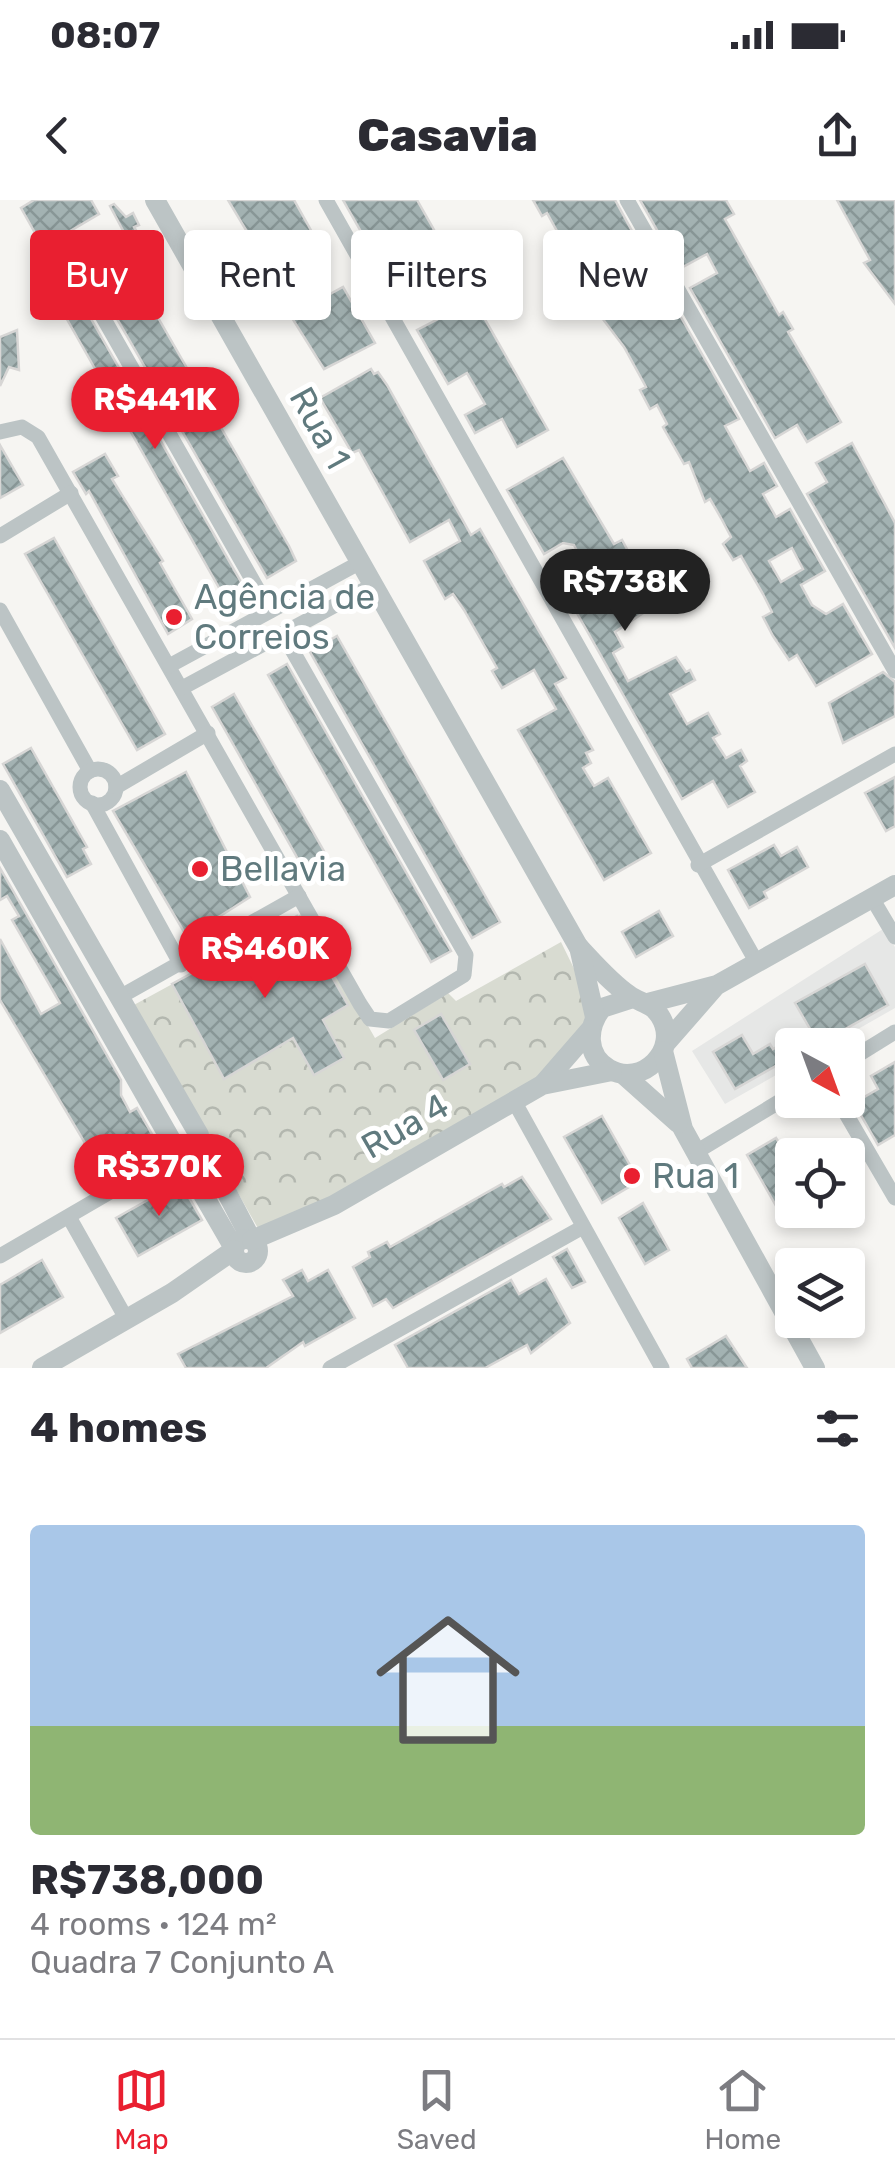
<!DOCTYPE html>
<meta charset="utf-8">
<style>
:root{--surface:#fff;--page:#f2f2f3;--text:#2b2b33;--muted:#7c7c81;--line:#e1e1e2;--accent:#e91f30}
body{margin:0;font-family:Rubik,sans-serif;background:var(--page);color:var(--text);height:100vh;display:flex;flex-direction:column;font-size:38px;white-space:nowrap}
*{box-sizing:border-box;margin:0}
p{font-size:32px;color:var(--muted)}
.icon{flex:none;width:55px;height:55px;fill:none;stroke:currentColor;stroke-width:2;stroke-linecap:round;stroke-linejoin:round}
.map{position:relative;height:1168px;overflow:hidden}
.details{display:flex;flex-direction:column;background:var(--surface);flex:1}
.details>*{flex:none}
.top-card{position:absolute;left:30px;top:30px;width:835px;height:90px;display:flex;gap:20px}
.needle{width:65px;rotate:139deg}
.tools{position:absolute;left:775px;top:828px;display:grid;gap:20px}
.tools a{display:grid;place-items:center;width:90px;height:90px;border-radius:10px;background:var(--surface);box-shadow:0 5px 15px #0003;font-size:50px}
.price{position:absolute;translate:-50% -85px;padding:0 22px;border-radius:35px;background:var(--accent);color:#fff;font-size:32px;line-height:65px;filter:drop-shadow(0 2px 5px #0008)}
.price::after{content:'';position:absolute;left:50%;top:60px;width:30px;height:22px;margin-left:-15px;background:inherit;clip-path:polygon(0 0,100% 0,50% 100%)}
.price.on{background:#222;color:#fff}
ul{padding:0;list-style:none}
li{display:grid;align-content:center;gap:20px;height:530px;padding:0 30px}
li+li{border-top:2px solid var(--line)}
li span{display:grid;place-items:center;height:310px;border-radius:10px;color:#555}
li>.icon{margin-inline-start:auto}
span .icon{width:180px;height:180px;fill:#fffc;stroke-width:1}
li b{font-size:42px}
h2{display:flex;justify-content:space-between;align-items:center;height:120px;padding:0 30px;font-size:42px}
.chip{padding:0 35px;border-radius:10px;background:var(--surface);box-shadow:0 5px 15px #0003;font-size:35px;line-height:90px}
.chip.on{background:var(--accent);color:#fff}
.status{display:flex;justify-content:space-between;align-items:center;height:70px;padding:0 50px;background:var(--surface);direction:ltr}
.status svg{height:28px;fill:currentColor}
header{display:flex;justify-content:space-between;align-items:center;height:130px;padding:0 30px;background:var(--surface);font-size:45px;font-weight:800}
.dock{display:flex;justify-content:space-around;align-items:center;height:140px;border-top:2px solid var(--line);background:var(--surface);font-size:28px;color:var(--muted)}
.dock a{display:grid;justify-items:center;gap:5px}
.dock .on{color:var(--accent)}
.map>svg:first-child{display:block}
.built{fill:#e6e7e6}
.forest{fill:url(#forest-crowns)}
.building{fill:url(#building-cross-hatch);stroke:#d7d6d5;stroke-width:2.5;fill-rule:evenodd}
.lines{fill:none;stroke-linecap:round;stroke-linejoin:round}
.minor{stroke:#bcc4c5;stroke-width:15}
.tertiary{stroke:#bcc4c5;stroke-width:20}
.poi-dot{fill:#e91f30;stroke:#fff;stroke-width:4}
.labels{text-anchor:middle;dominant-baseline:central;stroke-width:10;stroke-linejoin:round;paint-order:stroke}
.street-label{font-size:35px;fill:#607a7e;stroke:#fff}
.poi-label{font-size:35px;fill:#607a7e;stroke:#fff;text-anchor:start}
</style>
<div class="status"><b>08:07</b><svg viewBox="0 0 49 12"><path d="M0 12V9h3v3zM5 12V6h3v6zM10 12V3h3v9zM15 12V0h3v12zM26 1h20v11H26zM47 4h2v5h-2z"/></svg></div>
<header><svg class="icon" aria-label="back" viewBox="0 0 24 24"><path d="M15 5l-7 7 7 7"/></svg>Casavia<svg class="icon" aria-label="share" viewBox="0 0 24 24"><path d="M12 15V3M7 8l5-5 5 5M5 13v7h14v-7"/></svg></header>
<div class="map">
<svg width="895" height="1168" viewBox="0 0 895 1168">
<defs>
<pattern id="forest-crowns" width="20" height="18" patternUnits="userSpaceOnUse" patternTransform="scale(2.5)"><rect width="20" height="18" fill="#d8dbd1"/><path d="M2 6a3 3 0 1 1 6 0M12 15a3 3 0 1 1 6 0" fill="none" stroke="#b3b7af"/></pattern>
<pattern id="building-cross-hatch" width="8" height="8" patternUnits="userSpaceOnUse" patternTransform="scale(2.5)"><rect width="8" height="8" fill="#a3b2b2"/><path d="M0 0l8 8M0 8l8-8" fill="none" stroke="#889696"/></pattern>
</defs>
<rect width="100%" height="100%" fill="#f6f5f2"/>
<path class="built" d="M883,729L895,747V808L830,845H792V866L725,904L692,851Z"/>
<path class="forest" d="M303,713L375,838L448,793L456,801L561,742L586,793V826L546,879L301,1014L259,1030L132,806Z"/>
<g class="building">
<path d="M34,0H91L99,14L43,47L21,8Z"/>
<path d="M228,0H294L322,50L310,57L319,74L308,80L319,100L343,87L375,143L324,169L292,118L300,113L288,92L256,62L248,49L255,45Z"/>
<path d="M343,0H417L548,230L517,247L502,219L475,233L465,215L485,204L467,173L448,184L417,130L440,118L428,97L408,109L402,104Z"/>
<path d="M533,0H615L649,62L629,73L618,53L596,66L594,61L588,65L572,34L562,40L547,13L542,16Z"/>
<path d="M640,0H726L734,14L725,19L779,115L783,112L793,129L788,132L841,222L807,242L797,225L775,238L690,88L717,73L707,54L679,69Z"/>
<path d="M837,0H895V104L864,63L870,60Z"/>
<path d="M114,4L126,17L133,13L139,25L134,27L146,47L135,53L110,6Z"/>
<path d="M133,74L289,346L296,361L267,378L102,93Z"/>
<path d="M662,84L739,219L725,226L750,271L764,263L777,286L763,294L776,317L790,309L825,371L801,385L812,405L826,414L843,404L872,454L816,486L797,455L789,460L773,436L763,417L772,412L763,394L741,356L733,360L723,344L731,337L721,318L710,299L705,302L689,262L684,264L663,227L667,224L657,205L650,209L640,190L646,187L624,147L599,114L629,97L632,103ZM792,348L803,369L781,382L769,361Z"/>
<path d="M82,103L245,389L226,400L64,114Z"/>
<path d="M17,130L19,170L9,167L0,186V137Z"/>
<path d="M371,169L374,174L378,172L387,185L471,335L480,329L566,478L555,484L593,550L586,553L591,563L583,568L594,586L608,578L651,653L604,680L518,530L556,509L534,470L502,488L492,471L497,468L464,410L453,394L445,399L424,361L460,341L449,320L410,342L359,250L352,253L320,198Z"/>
<path d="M852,243L895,323V448L807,294L827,282L816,263Z"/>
<path d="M0,245L23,285L0,298Z"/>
<path d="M105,254L118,276L112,279L163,361L160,363L192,419L168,434L89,291L86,294L73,272Z"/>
<path d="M563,258L614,344L622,340L634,362L597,385L609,407L620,401L624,409L646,396L652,407L615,432L623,447L613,453L628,481L676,457L686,472L690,470L695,480L670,494L687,524L708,513L720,534L713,538L726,558L741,550L747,561L740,566L755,592L728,607L713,581L682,599L556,376L582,361L574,345L563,343L544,354L507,290Z"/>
<path d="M54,338L165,534L137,550L25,354Z"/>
<path d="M337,436L500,722L472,738L310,452Z"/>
<path d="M287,464L451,751L431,762L268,475Z"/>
<path d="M883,472L895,482V516L843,543L829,503Z"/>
<path d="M234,494L325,653L302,666L212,507Z"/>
<path d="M31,548L87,647L83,649L91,664L67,677L3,564Z"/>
<path d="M186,572L250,697L187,737L113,611Z"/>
<path d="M895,577V626L886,631L865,593Z"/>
<path d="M774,645L781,656L797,647L808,667L764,692L767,698L749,708L728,670Z"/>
<path d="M0,668L121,880V895L130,912L137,908L153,936L98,965L0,800V739L41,814L60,803L12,720L19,716L7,696L0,700Z"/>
<path d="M659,711L673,736L636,757L622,732Z"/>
<path d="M297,716L348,805L323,820L344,858L314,875L293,838L224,879L172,784Z"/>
<path d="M865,764L888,805L817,845H792V883L781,863L735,889L713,852L742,835L753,854L770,844L773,849L810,829L795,803Z"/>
<path d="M441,814L470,864L443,880L414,830Z"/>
<path d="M895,862V935L878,945L854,903L878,889L871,876Z"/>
<path d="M602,916L639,981L602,1003L564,937Z"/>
<path d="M776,938L785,952L778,956L792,981V1004L779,1011L747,955Z"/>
<path d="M522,977L551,1019L393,1108L386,1099L373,1106L353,1067L370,1057L368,1052L387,1042L390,1047L502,984L504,987Z"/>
<path d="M180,982L202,1020L138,1056L116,1018Z"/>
<path d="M643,1003L669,1050L645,1064L619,1018Z"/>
<path d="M567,1049L585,1082L572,1088L553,1057Z"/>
<path d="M42,1060L63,1097L0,1133V1085Z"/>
<path d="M302,1070L308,1081L328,1070L355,1118L305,1146L303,1142L266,1168H186L178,1154L293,1096L283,1080Z"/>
<path d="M546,1079L570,1123L531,1153L527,1145L485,1168H408L395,1145L511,1080L519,1094Z"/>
<path d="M726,1136L747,1168H692L687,1159Z"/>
</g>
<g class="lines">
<g class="minor">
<path d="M326,0L757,763"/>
<path d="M627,0L895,471"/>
<path d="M84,84L270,411"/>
<path d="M0,232L22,227L38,237L360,804L370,819L389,821L464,775L466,755L283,434"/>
<path d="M0,336L71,293"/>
<path d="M0,410L90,571"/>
<path d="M169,466L359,363"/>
<path d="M182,488L371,386"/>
<circle cx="98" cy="587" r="18"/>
<path d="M116,587L208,533"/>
<path d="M92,603L181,765"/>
<path d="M698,665L895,554"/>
<path d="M872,698L895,737"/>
<path d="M118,798L299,696"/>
<path d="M848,861L895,832"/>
<path d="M838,900L895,998"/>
<path d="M514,901L662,1168"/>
<path d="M696,952L792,894"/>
<path d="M69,1017L127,1120"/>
<path d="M0,1056L177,953"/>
<path d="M330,1168L583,1027"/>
</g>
<g class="tertiary">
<path d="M155,0L578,746C594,763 610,782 629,795C640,803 652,803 660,816C681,849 642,888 609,869C585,855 587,827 602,808L633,798"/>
<path d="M0,590L199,935"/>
<path d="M0,640L175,947"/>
<path d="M579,747L595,817"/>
<path d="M648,803L717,785L895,685"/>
<path d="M666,843L714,788"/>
<path d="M663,851L683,929L815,1168"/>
<path d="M623,874L678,923"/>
<path d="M544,883L590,830"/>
<path d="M203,947L251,1039"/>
<path d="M182,958L234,1048"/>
<circle cx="246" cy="1051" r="12"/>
<path d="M252,1040L334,1005L542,885L612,871"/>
<path d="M42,1168L172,1093L234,1050"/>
</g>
</g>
<g class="poi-dot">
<circle cx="174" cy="417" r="10"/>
<circle cx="200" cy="669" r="10"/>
<circle cx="632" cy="976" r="10"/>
</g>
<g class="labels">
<g class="street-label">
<text transform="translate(320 228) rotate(61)">Rua 1</text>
<text transform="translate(405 926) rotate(-30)">Rua 4</text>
</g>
<g class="poi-label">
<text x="194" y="397">Agência de<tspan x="194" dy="40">Correios</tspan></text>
<text x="220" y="669">Bellavia</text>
<text x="652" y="976">Rua 1</text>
</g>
</g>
</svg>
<div class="tools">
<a><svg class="needle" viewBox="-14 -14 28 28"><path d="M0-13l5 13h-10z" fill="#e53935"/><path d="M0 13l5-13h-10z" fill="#7c7c81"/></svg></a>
<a><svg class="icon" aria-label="locate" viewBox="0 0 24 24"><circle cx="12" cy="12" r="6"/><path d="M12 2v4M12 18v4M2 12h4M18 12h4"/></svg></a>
<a><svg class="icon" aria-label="layers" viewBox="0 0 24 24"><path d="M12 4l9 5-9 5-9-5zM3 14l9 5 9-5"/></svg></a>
</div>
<b class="price" style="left:155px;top:252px">R$441K</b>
<b class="price on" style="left:625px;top:434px">R$738K</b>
<b class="price" style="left:265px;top:801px">R$460K</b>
<b class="price" style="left:159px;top:1019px">R$370K</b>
<div class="top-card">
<a class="chip on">Buy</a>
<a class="chip">Rent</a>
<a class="chip">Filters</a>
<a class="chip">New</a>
</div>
</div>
<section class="details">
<h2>4 homes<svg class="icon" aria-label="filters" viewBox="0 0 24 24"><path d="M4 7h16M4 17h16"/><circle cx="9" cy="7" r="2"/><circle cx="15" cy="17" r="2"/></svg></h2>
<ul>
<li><span style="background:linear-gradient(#a9c7e8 65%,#8fb573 0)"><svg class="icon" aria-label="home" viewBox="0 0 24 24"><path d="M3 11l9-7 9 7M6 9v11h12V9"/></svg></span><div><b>R$738,000</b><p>4 rooms · 124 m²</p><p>Quadra 7 Conjunto A</p></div></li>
</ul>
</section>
<nav class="dock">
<a class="on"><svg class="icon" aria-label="map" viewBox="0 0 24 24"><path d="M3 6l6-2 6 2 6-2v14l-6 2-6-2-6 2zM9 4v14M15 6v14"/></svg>Map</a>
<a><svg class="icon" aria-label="saved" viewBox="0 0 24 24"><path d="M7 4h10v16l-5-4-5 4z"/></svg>Saved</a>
<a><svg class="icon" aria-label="home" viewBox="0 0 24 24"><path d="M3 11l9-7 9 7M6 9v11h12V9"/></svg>Home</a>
</nav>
